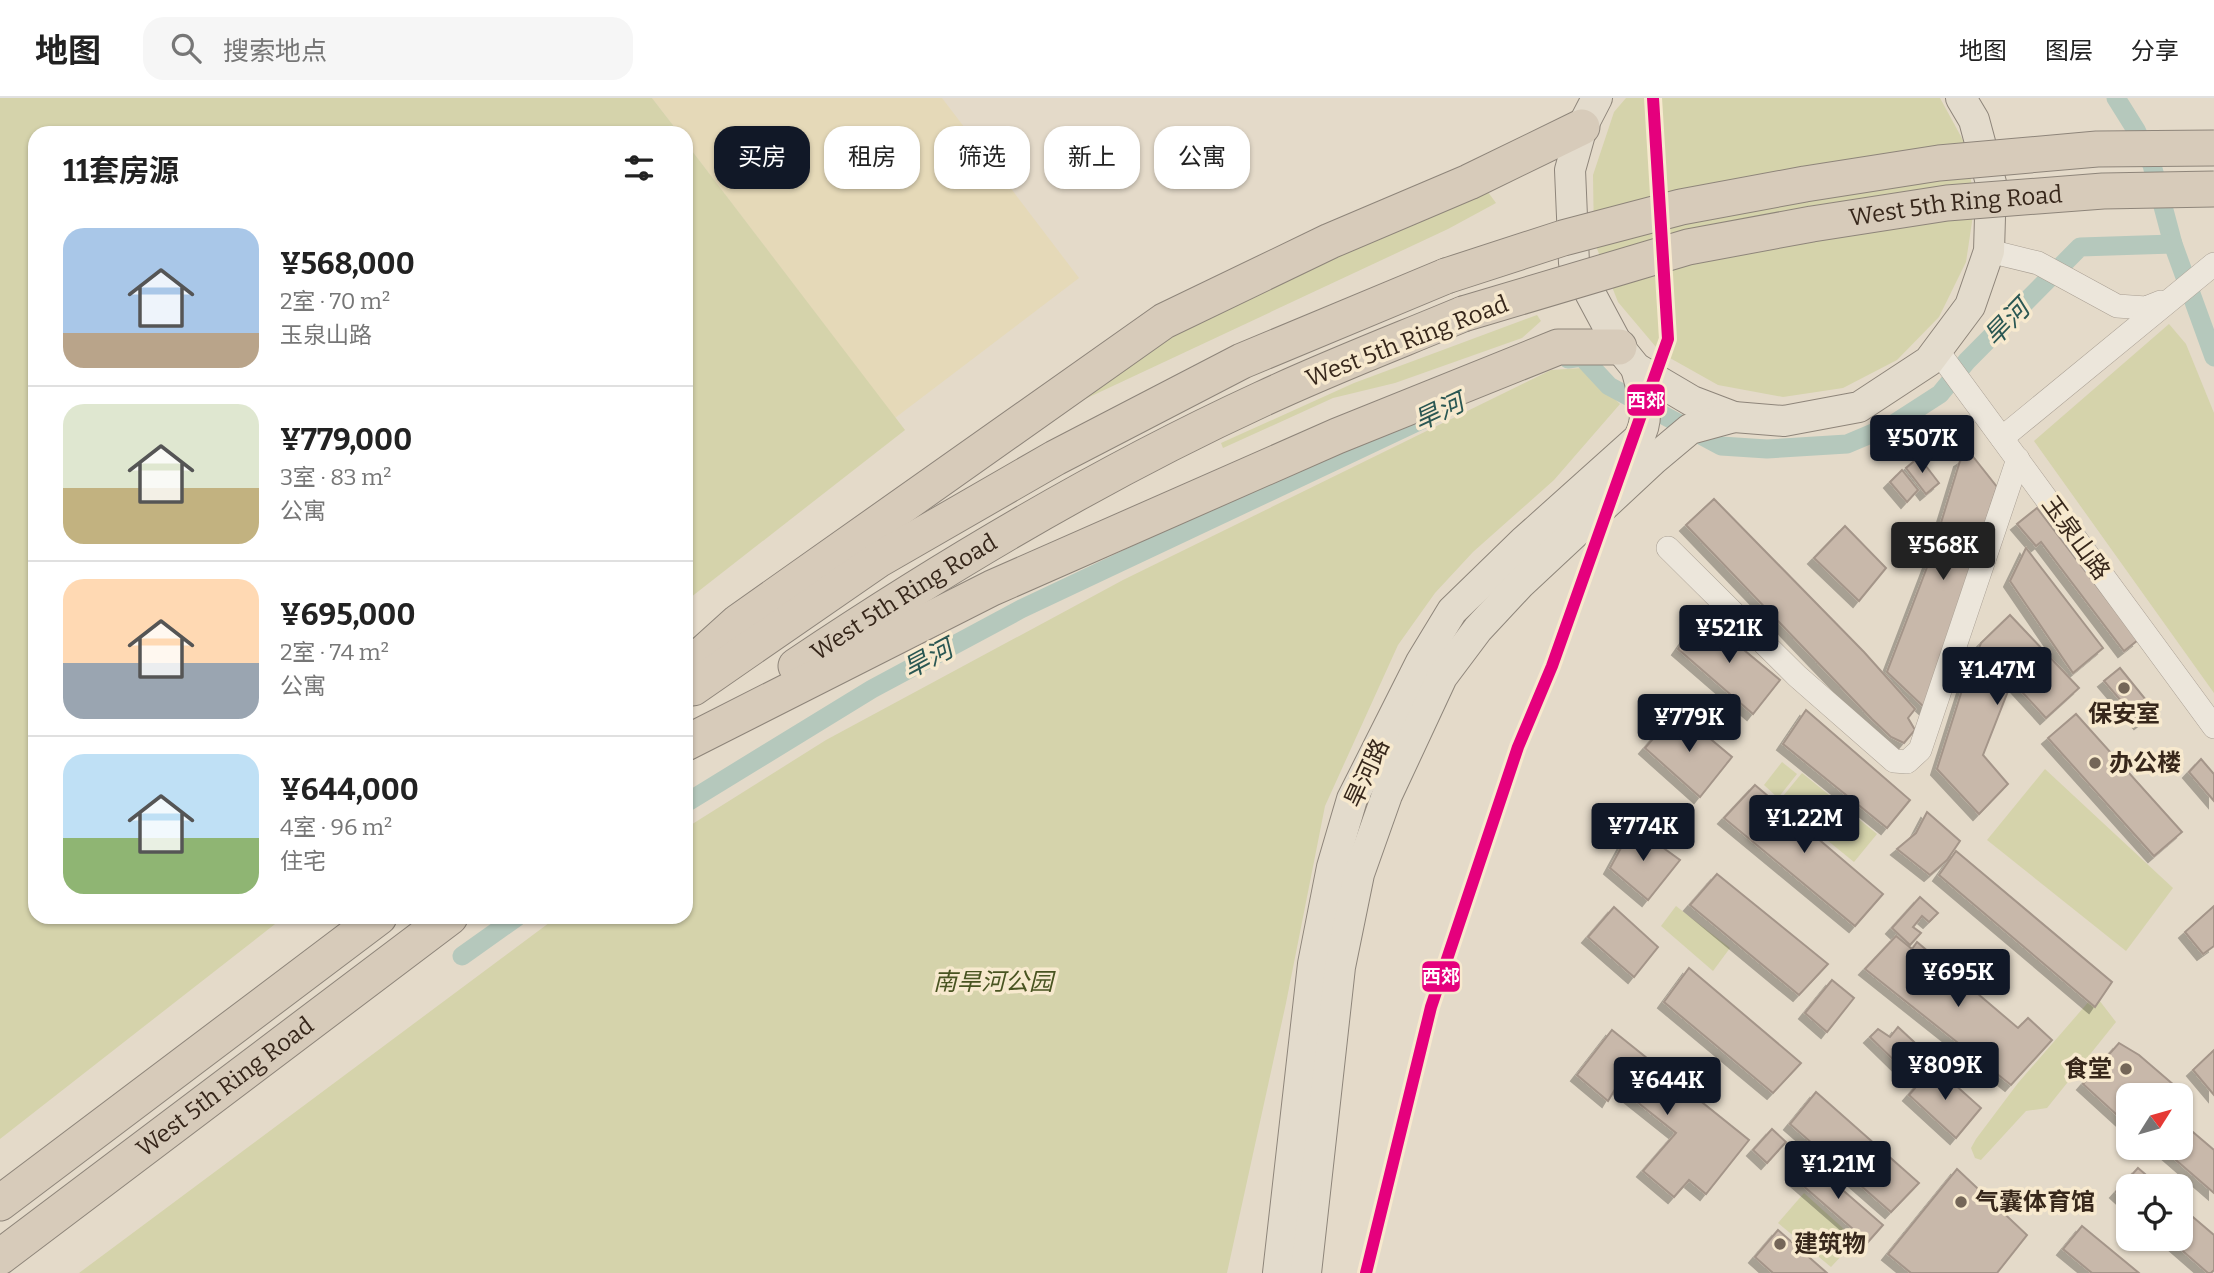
<!DOCTYPE html>
<html lang="zh">
<meta charset="utf-8">
<style>
:root{--surface:#fff;--page:#f6f6f6;--text:#222;--muted:#767676;--line:#e0e0e0;--accent:#111827}
body{margin:0;font-family:Bitter,"Noto Sans SC",serif;background:var(--page);color:var(--text);height:100vh;display:flex;flex-direction:column;font-size:26px;white-space:nowrap}
*{box-sizing:border-box;margin:0}
p{font-size:23px;color:var(--muted)}
.icon{flex:none;width:38px;height:38px;fill:none;stroke:currentColor;stroke-width:2;stroke-linecap:round;stroke-linejoin:round}
.map{position:relative;flex:1;overflow:hidden}
.panel{position:absolute;left:28px;top:28px;width:665px;height:798px;display:flex;flex-direction:column;background:var(--surface);border-radius:21px;box-shadow:0 2px 5px #0004}
.panel>*{flex:none}
.hud{position:absolute;left:714px;top:28px;width:665px;height:63px;display:flex;gap:14px}
.needle{width:46px;rotate:53deg}
.fabs{position:absolute;left:2116px;top:985px;display:grid;gap:14px}
.fabs a{display:grid;place-items:center;width:77px;height:77px;border-radius:14px;background:var(--surface);box-shadow:0 2px 5px #0004;font-size:35px}
.price{position:absolute;translate:-50% -60px;padding:0 16px;border-radius:7px;background:var(--accent);color:#fff;font-size:23px;line-height:46px;filter:drop-shadow(0 2px 4px #0008)}
.price::after{content:'';position:absolute;left:50%;top:42px;width:21px;height:16px;margin-left:-10px;background:inherit;clip-path:polygon(0 0,100% 0,50% 100%)}
.price.active{background:#222;color:#fff}
ul{padding:0;list-style:none}
li{display:flex;align-items:center;gap:21px;height:175px;padding:0 35px}
li+li{border-top:2px solid var(--line)}
li span{display:grid;place-items:center;flex:none;width:196px;height:140px;border-radius:21px;color:#555}
li>.icon{margin-inline-start:auto}
span .icon{width:84px;height:84px;fill:#fffc;stroke-width:1}
li b{font-size:30px}
h2{display:flex;justify-content:space-between;align-items:center;height:84px;padding:0 35px;font-size:30px}
.pill{padding:0 24px;border-radius:21px;background:var(--surface);box-shadow:0 2px 5px #0004;font-size:24px;line-height:63px}
.pill.active{background:var(--accent);color:#fff}
header{display:flex;align-items:center;gap:42px;box-sizing:border-box;height:98px;padding:0 35px;background:var(--surface);border-bottom:2px solid var(--line)}
header strong{font-size:33px}
nav{display:flex;gap:38px;margin-inline-start:auto;font-size:24px}
.search{width:490px;height:63px;background:var(--page);display:flex;align-items:center;gap:18px;box-sizing:border-box;padding:0 24px;border-radius:21px;color:var(--muted);font-size:26px}
.map>svg:first-child{display:block}
.farmland{fill:#e5d9b8}
.green{fill:#d5d3ab}
.lines{fill:none;stroke-linecap:round;stroke-linejoin:round}
.canal{stroke:#b5c8bc;stroke-width:19}
.building{fill:#c8b8aa;stroke:#a49589;stroke-width:2;filter:url(#shadow)}
.minor-casing{stroke:#a99f93;stroke-width:24}
.major-casing{stroke:#8e857a;stroke-width:32}
.highway-casing{stroke:#8e857a;stroke-width:37}
.minor{stroke:#ece6db;stroke-width:23}
.major{stroke:#e3dbcc;stroke-width:30}
.highway{stroke:#d7cbba;stroke-width:35}
.highway-bridge-casing{stroke:#8e857a;stroke-width:37;stroke-linecap:butt}
.highway-bridge{stroke:#d7cbba;stroke-width:35}
.rail-1-casing{stroke:#f7e9ce;stroke-width:18}
.rail-1{stroke:#e5007d;stroke-width:12}
.poi-dot{fill:#746658;stroke:#f7e9ce;stroke-width:2.5}
.labels{text-anchor:middle;dominant-baseline:central;stroke-width:7;stroke-linejoin:round;paint-order:stroke}
.street-label{font-size:24px;fill:#37271b;stroke:#f7e9ce}
.poi-label{font-size:24px;font-weight:bold;fill:#37271b;stroke:#f7e9ce;text-anchor:start}
.park-label{font-size:24px;font-style:italic;fill:#495421;stroke:#f7e9ce}
.water-label{font-size:26px;font-style:italic;fill:#2a5753;stroke:#f7e9ce}
.line-badge{stroke:#f7e9ce;stroke-width:2.5}
.badge-label{font-size:19px;text-anchor:middle;font-weight:bold;fill:#fff}
</style>
<header>
<strong>地图</strong>
<div class="search"><svg class="icon" aria-label="search" viewBox="0 0 24 24"><circle cx="10" cy="10" r="6"/><path d="M15 15l6 6"/></svg>搜索地点</div>
<nav><a>地图</a><a>图层</a><a>分享</a></nav>
</header>
<div class="map">
<svg width="2214" height="1175" viewBox="0 0 2214 1175">
<defs>
<filter id="shadow"><feDropShadow dx="-6" dy="6" stdDeviation="0" flood-color="#0004"/></filter>
</defs>
<rect width="100%" height="100%" fill="#e4dac9"/>
<path class="farmland" d="M652,0H942L1079,180L895,320L686,45V35H679Z"/>
<g class="green">
<path d="M0,0H652L679,35H35V819H284L0,1041Z"/>
<path d="M1626,0H1940L1964,44L1975,104L1966,164L1939,219L1897,262L1843,290L1783,299L1718,287L1661,255L1618,204L1594,143L1593,77L1614,14Z"/>
<path d="M686,45L905,332L686,503Z"/>
<path d="M1485,90L1496,105L1448,131L1053,316L1166,240L1240,204Z"/>
<path d="M1537,217L1541,223L1522,240L1395,285L1333,300L1223,350L1221,345L1354,285Z"/>
<path d="M2169,226L2186,246L2214,315V595L2034,343Z"/>
<path d="M1583,270L1620,306L1554,382L1473,454L1435,495L1398,547L1325,708L1286,905L1227,1175H79L557,819H686V730L826,642L1123,482L1551,272Z"/>
<path d="M1782,664L1797,676L1778,700L1764,687Z"/>
<path d="M2045,671L2173,790L2126,853L1987,742Z"/>
<path d="M1802,675L1877,736L1854,764L1779,703Z"/>
<path d="M1676,808L1730,850L1713,873L1661,828Z"/>
<path d="M2091,901L2099,902L2116,924L2047,1010L2026,1013L1981,1062L1975,1060L1971,1050L1976,1041L2018,985Z"/>
<path d="M1804,1095L1856,1142L1831,1169L1778,1125Z"/>
</g>
<g class="lines">
<g class="canal">
<path d="M2116,0L2136,32L2152,67L2173,146L2214,259"/>
<path d="M1568,261L1582,259L1609,288L1721,348L1767,351L1847,346L1892,327L1940,296L1967,263L2080,149L2173,146"/>
<path d="M686,705L872,591L1021,511L1434,316"/>
<path d="M462,858L517,819"/>
</g>
</g>
<g class="building">
<path d="M1971,356L1997,389L1926,611L1887,574L1929,464L1960,363Z"/>
<path d="M1919,359L1939,385L1926,396L1906,370Z"/>
<path d="M1902,372L1918,392L1907,404L1890,384Z"/>
<path d="M1714,401L1864,554L1915,611L1908,620L1915,632L1904,645L1891,639L1872,621L1686,427Z"/>
<path d="M2037,410L2138,542L2124,553L2041,444L2036,448L2017,426Z"/>
<path d="M1845,428L1886,470L1859,503L1814,460Z"/>
<path d="M2026,450L2103,550L2073,575L2010,483Z"/>
<path d="M1702,517L1780,582L1753,616L1678,551Z"/>
<path d="M2010,517L2079,590L2046,620L2012,583L1983,657L2008,686L1979,716L1937,671L1964,586L1981,545Z"/>
<path d="M2120,570L2155,613L2140,625L2104,583Z"/>
<path d="M1806,612L1910,702L1887,730L1783,646Z"/>
<path d="M1677,613L1732,659L1700,699L1645,650Z"/>
<path d="M2076,616L2182,734L2154,758L2048,640Z"/>
<path d="M2201,661L2214,676V703L2189,674Z"/>
<path d="M1755,687L1883,796L1855,828L1724,720Z"/>
<path d="M1927,714L1960,743L1947,762L1930,777L1897,751L1916,735Z"/>
<path d="M1633,728L1680,762L1648,802L1610,770Z"/>
<path d="M1956,753L2112,884L2095,909L1939,777Z"/>
<path d="M1717,776L1828,866L1799,897L1690,807Z"/>
<path d="M1920,799L1938,815L1929,824L1922,818L1913,829L1921,835L1910,847L1892,830Z"/>
<path d="M2214,808V848L2203,856L2185,834Z"/>
<path d="M1614,809L1658,849L1634,879L1588,839Z"/>
<path d="M1896,838L1912,851L1917,844L2018,930L2028,920L2052,942L2011,987L1865,871Z"/>
<path d="M1689,870L1801,965L1773,995L1664,904Z"/>
<path d="M1832,882L1854,900L1827,934L1805,915Z"/>
<path d="M1898,929L1926,955L1907,975L1870,939L1878,931L1890,939Z"/>
<path d="M1612,932L1749,1042L1706,1096L1689,1082L1674,1099L1643,1073L1676,1035L1617,988L1608,1003L1577,977Z"/>
<path d="M2119,945L2139,957L2189,1000V1007L2180,1017V998H2128V1027L2083,986Z"/>
<path d="M2214,952V997L2193,972Z"/>
<path d="M1934,968L1981,1010L1956,1040L1909,997Z"/>
<path d="M1816,994L1919,1085L1891,1114L1790,1026Z"/>
<path d="M2180,1023L2214,1052V1095L2162,1050H2180Z"/>
<path d="M1772,1031L1786,1044L1767,1065L1753,1052Z"/>
<path d="M1807,1061L1883,1127L1868,1144L1793,1079Z"/>
<path d="M2138,1070L2159,1088H2128V1105L2116,1094Z"/>
<path d="M1957,1071L2027,1137L1997,1175H1911L1888,1156Z"/>
<path d="M2180,1108L2214,1137V1172L2211,1175H2208L2169,1141H2180Z"/>
<path d="M2082,1128L2139,1175H2092L2063,1151Z"/>
<path d="M1778,1132L1827,1175H1773L1755,1159Z"/>
</g>
<g class="lines">
<defs>
<g id="minor">
<path d="M1989,153L2038,165L2117,208L2146,210L2161,204"/>
<path d="M1937,252L2214,629"/>
<path d="M2002,340L2214,166"/>
<path d="M1668,450L1797,578L1894,663L1907,664L1920,652L2018,361"/>
</g>
<g id="major">
<path d="M1597,0L1582,29L1570,72L1574,165L1619,249L1636,270L1692,303L1734,319L1784,323L1859,309L1929,263L1970,208L1989,153L1991,85L1974,22L1961,0"/>
<path d="M1278,1175L1313,866L1332,769L1352,701L1421,564L1452,513L1523,444L1638,341C1652,319 1642,293 1636,270"/>
<path d="M1306,1175L1340,869L1359,776L1387,697L1442,579L1478,531L1520,486L1653,362L1690,331L1734,319"/>
</g>
<g id="highway">
<path id="s1" d="M796,568C945,468 1099,376 1262,301C1328,270 1396,244 1463,216"/>
<path d="M686,571L738,524L1164,223L1330,143L1469,84L1582,29"/>
<path d="M693,590L878,462L1055,360L1242,263L1446,178"/>
<path d="M686,645L992,490L1337,338L1558,249H1619"/>
<path d="M0,1105L379,819"/>
<path id="s2" d="M0,1159L450,819"/>
</g>
</defs>
<use href="#minor" class="minor-casing"/>
<use href="#major" class="major-casing"/>
<use href="#highway" class="highway-casing"/>
<use href="#minor" class="minor"/>
<use href="#major" class="major"/>
<use href="#highway" class="highway"/>
<defs>
<g id="highway-bridge">
<path d="M1446,178L1563,140L1681,109L1805,86L1939,65L2097,51L2214,50"/>
<path id="s3" d="M1463,216L1688,149L1812,126L1947,105L2103,93L2214,91"/>
</g>
</defs>
<use href="#highway-bridge" class="highway-bridge-casing"/>
<use href="#highway-bridge" class="highway-bridge"/>
<defs>
<path id="rail-1" d="M1366,1175L1431,909L1518,649L1552,568L1668,241L1653,0"/>
</defs>
<use href="#rail-1" class="rail-1-casing"/>
<use href="#rail-1" class="rail-1"/>
</g>
<g class="poi-dot">
<circle cx="2124" cy="590" r="7"/>
<circle cx="2095" cy="665" r="7"/>
<circle cx="2126" cy="971" r="7"/>
<circle cx="1961" cy="1104" r="7"/>
<circle cx="1780" cy="1146" r="7"/>
</g>
<g class="labels">
<g class="street-label">
<text stroke="none"><textPath href="#s3" startOffset="506">West 5th Ring Road</textPath></text>
<text transform="translate(1407 243) rotate(-21)">West 5th Ring Road</text>
<text transform="translate(2076 440) rotate(54)">玉泉山路</text>
<text stroke="none"><textPath href="#s1" startOffset="128">West 5th Ring Road</textPath></text>
<text transform="translate(1367 675) rotate(-65)">旱河路</text>
<text stroke="none"><textPath href="#s2" startOffset="282">West 5th Ring Road</textPath></text>
</g>
<g class="poi-label">
<text x="2124" y="616" text-anchor="middle">保安室</text>
<text x="2109" y="665">办公楼</text>
<text x="2112" y="971" text-anchor="end">食堂</text>
<text x="1975" y="1104">气囊体育馆</text>
<text x="1794" y="1146">建筑物</text>
</g>
<g class="park-label">
<text x="993" y="884">南旱河公园</text>
</g>
<g class="water-label">
<text transform="translate(2007 225) rotate(-46)">旱河</text>
<text transform="translate(1439 314) rotate(-25)">旱河</text>
<text transform="translate(928 561) rotate(-28)">旱河</text>
</g>
</g>
<g class="line-badge">
<rect x="1626" y="285" width="40" height="34" rx="7" fill="#e5007d"/>
<rect x="1421" y="862" width="40" height="33" rx="7" fill="#e5007d"/>
</g>
<g class="badge-label">
<text x="1646" y="309">西郊</text>
<text x="1441" y="885">西郊</text>
</g>
</svg>
<div class="fabs">
<a><svg class="needle" viewBox="-14 -14 28 28"><path d="M0-13l5 13h-10z" fill="#e53935"/><path d="M0 13l5-13h-10z" fill="#767676"/></svg></a>
<a><svg class="icon" aria-label="locate" viewBox="0 0 24 24"><circle cx="12" cy="12" r="6"/><path d="M12 2v4M12 18v4M2 12h4M18 12h4"/></svg></a>
</div>
<b class="price" style="left:1922px;top:377px">¥507K</b>
<b class="price active" style="left:1943px;top:484px">¥568K</b>
<b class="price" style="left:1729px;top:567px">¥521K</b>
<b class="price" style="left:1997px;top:609px">¥1.47M</b>
<b class="price" style="left:1689px;top:656px">¥779K</b>
<b class="price" style="left:1804px;top:757px">¥1.22M</b>
<b class="price" style="left:1643px;top:765px">¥774K</b>
<b class="price" style="left:1958px;top:911px">¥695K</b>
<b class="price" style="left:1945px;top:1004px">¥809K</b>
<b class="price" style="left:1667px;top:1019px">¥644K</b>
<b class="price" style="left:1838px;top:1103px">¥1.21M</b>
<div class="hud">
<a class="pill active">买房</a>
<a class="pill">租房</a>
<a class="pill">筛选</a>
<a class="pill">新上</a>
<a class="pill">公寓</a>
</div>
<section class="panel">
<h2>11套房源<svg class="icon" aria-label="filters" viewBox="0 0 24 24"><path d="M4 7h16M4 17h16"/><circle cx="9" cy="7" r="2"/><circle cx="15" cy="17" r="2"/></svg></h2>
<ul>
<li><span style="background:linear-gradient(#a9c7e8 75%,#b9a48a 0)"><svg class="icon" aria-label="home" viewBox="0 0 24 24"><path d="M3 11l9-7 9 7M6 9v11h12V9"/></svg></span><div><b>¥568,000</b><p>2室 · 70 m²</p><p>玉泉山路</p></div></li>
<li><span style="background:linear-gradient(#dfe7d0 60%,#c2b280 0)"><svg class="icon" aria-label="home" viewBox="0 0 24 24"><path d="M3 11l9-7 9 7M6 9v11h12V9"/></svg></span><div><b>¥779,000</b><p>3室 · 83 m²</p><p>公寓</p></div></li>
<li><span style="background:linear-gradient(#ffd9b3 60%,#9aa5b1 0)"><svg class="icon" aria-label="home" viewBox="0 0 24 24"><path d="M3 11l9-7 9 7M6 9v11h12V9"/></svg></span><div><b>¥695,000</b><p>2室 · 74 m²</p><p>公寓</p></div></li>
<li><span style="background:linear-gradient(#bfe0f5 60%,#8fb573 0)"><svg class="icon" aria-label="home" viewBox="0 0 24 24"><path d="M3 11l9-7 9 7M6 9v11h12V9"/></svg></span><div><b>¥644,000</b><p>4室 · 96 m²</p><p>住宅</p></div></li>
</ul>
</section>
</div>
